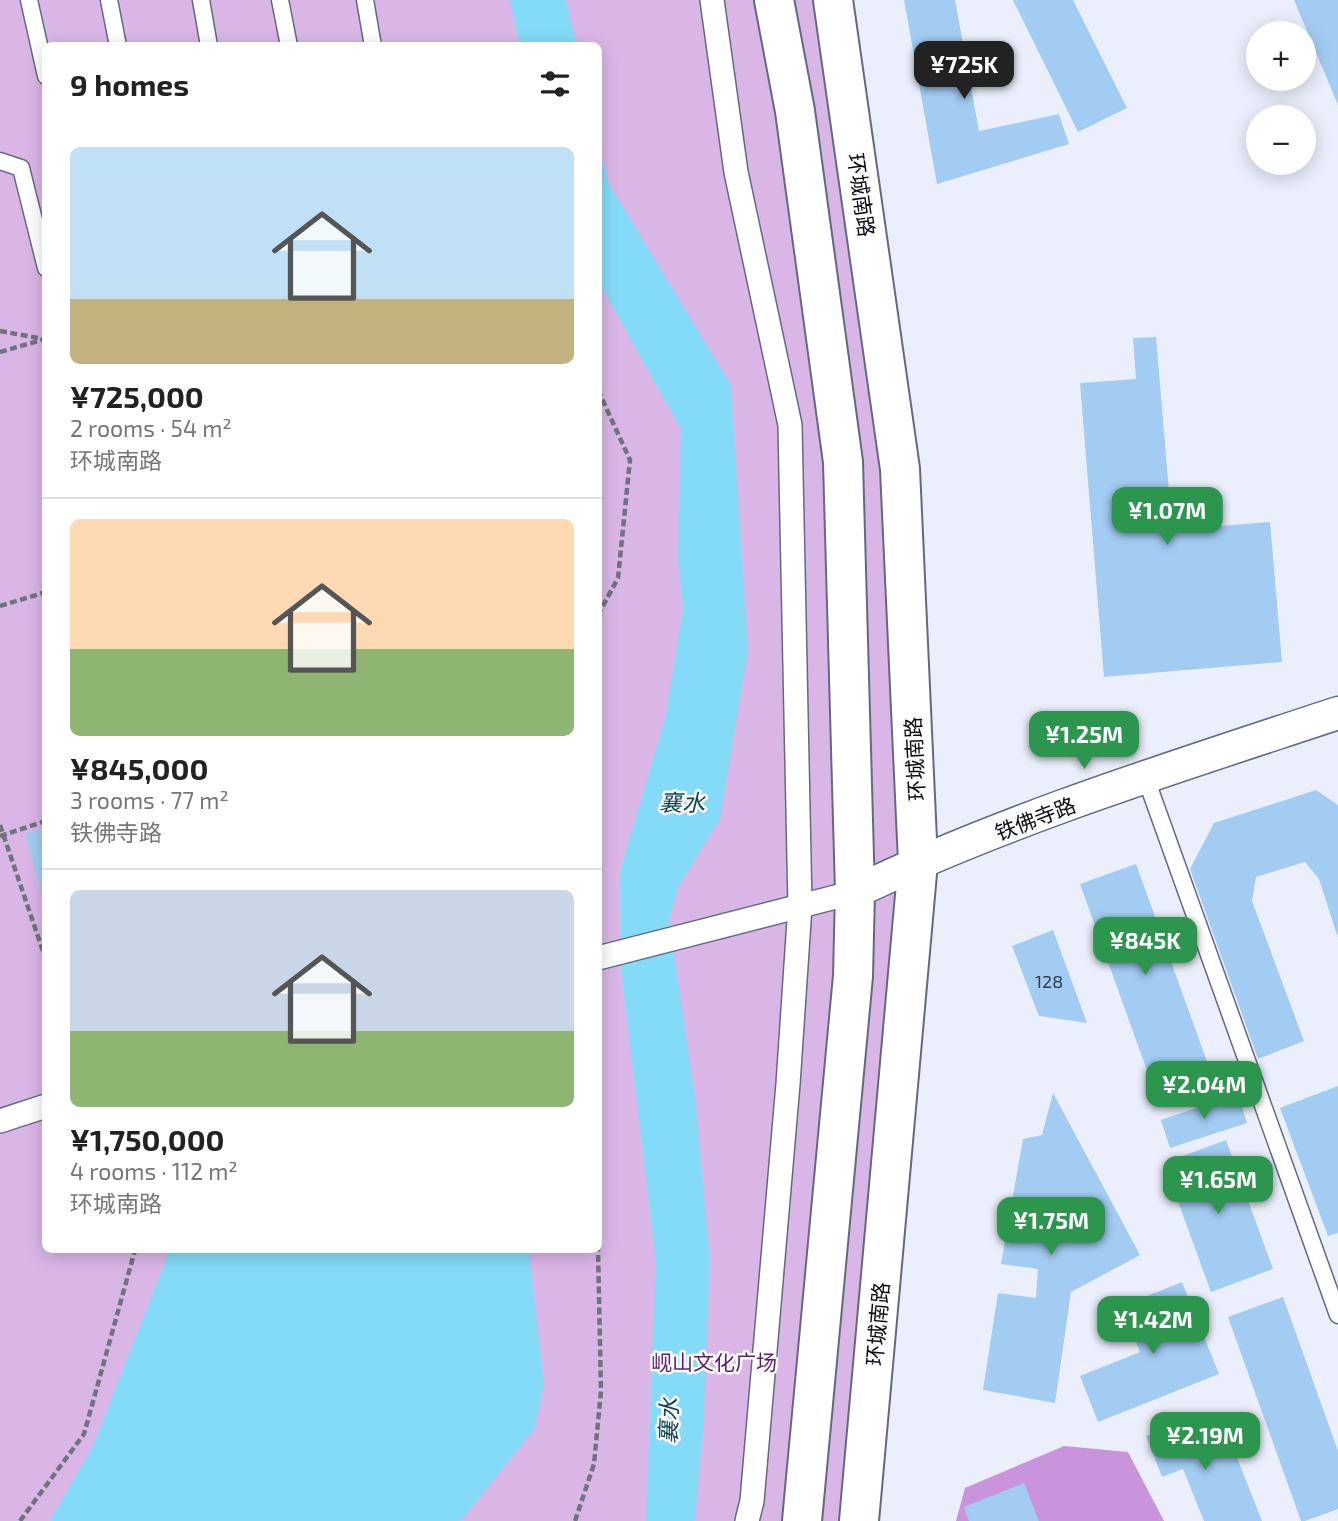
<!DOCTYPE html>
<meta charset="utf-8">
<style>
:root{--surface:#fff;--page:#f2f2f2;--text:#222;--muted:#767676;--line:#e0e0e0;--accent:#2c964e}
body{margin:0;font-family:"Exo 2","Noto Sans SC",sans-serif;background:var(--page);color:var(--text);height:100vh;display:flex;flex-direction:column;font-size:26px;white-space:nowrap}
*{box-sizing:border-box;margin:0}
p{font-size:23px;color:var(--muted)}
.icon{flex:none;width:38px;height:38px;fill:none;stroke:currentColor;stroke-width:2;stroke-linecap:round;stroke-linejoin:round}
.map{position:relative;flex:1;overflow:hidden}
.sheet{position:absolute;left:42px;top:42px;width:560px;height:1211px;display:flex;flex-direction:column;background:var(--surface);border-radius:10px;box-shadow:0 4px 18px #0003}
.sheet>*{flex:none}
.buttons{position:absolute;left:1246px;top:21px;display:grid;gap:14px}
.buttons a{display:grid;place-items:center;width:70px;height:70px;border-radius:50%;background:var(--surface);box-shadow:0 4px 18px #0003;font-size:35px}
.price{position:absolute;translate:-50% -60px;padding:0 16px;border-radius:14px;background:var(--accent);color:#fff;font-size:23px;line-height:46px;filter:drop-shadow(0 2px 4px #0008)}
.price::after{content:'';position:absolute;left:50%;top:42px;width:21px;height:16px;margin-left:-10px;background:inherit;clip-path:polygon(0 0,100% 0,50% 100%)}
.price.selected{background:#222;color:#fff}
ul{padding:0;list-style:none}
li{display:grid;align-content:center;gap:14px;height:371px;padding:0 28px}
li+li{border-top:2px solid var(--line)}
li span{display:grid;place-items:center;height:217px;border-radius:10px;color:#555}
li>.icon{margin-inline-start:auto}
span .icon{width:126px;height:126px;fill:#fffc;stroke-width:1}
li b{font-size:30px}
h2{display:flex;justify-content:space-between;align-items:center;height:84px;padding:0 28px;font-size:30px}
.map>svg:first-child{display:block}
.green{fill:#dab6e7;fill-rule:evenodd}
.forest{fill:#c994dc}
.water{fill:#84dbf8}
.building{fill:#a2ccf2}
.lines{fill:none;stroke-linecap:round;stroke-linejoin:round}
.service-casing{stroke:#616a84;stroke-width:19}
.pedestrian-casing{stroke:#616a84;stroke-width:26}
.minor-casing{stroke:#616a84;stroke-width:35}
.trunk-casing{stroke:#616a84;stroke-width:42}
.path{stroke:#6f737d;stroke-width:4.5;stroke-dasharray:7 3.5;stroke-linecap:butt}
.service{stroke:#fff;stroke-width:16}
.pedestrian{stroke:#fff;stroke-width:23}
.minor{stroke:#fff;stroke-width:32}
.trunk{stroke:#fff;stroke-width:38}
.labels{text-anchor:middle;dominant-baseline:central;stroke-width:5;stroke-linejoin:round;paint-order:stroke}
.number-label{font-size:18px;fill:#2e3c4c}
.street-label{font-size:21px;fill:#080c15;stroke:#fcfcfc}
.park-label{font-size:21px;fill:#5e1d72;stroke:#fcfcfc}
.water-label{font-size:23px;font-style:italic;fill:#114554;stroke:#fcfcfc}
</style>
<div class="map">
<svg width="1338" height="1521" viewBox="0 0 1338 1521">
<rect width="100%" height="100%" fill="#eaeffb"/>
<path class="green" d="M0,0H833L849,100L918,862L859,1521H0ZM46,46H598V1250H46Z"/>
<path class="forest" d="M1064,1446L1128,1452L1164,1521H956L965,1488Z"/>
<g class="water">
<path d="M510,0H566L577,45H520Z"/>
<path d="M598,140L608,182L731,385L748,651L720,819L679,886L669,919L695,1096L710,1260L704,1420L695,1521H646L656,1261L621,969L620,872L666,716L683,608L678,558L681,429L599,282Z"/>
<path d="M170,1250H529L544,1384L535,1428L461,1521H50L93,1446Z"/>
</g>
<g class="building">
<path d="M904,0H955L979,131L1059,114L1069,144L937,184Z"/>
<path d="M1013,0H1073L1127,108L1078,132Z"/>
<path d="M1294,0H1338V105Z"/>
<path d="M1156,337L1172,527L1182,526L1180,501L1205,499L1207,527L1270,522L1282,662L1104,677L1080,383L1136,379L1133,338Z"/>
<path d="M1316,790L1338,805V938L1319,879L1305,862L1256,877L1252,901L1304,1041L1258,1059L1190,869L1214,823Z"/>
<path d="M46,828V892L42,893L25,834Z"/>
<path d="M1136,864L1210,1070L1154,1090L1080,884Z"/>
<path d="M1053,930L1087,1023L1039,1016L1012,946Z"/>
<path d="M1338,1086V1233L1328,1236L1280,1108Z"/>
<path d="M1053,1093L1140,1255L1071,1292L1055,1403L983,1390L998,1293L1036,1298L1038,1269L1001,1264L1023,1139L1042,1135Z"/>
<path d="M1238,1094L1247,1123L1170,1148L1161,1120Z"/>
<path d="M1226,1140L1273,1269L1211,1292L1164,1163Z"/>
<path d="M1182,1282L1219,1374L1098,1422L1080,1376L1140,1352L1122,1306Z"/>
<path d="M1283,1297L1338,1451V1509L1305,1521H1301L1228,1317Z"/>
<path d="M1197,1416L1212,1453L1232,1445L1262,1521H1204L1183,1469L1162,1477L1146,1436Z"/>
<path d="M1024,1483L1039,1521H969L964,1507Z"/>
</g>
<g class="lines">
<defs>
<g id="service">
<path d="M29,0L46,76"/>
<path d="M109,0L118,46"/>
<path d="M201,0L209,46"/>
<path d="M280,0L289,46"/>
<path d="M365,0L373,46"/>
<path d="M0,161L21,168L46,268"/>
<path d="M1145,776L1338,1315"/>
</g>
<g id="pedestrian">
<path d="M712,0L736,172L790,425L800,906L788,1084L752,1501L747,1521"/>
<path d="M598,958L855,892"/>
<path d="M0,1121L46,1106"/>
</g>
<path id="minor" d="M855,892C1010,818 1175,767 1338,713"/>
<g id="trunk">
<path d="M774,0L795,111L843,462L855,892L853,976L802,1521"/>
<path d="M833,0L900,469L918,862L859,1521"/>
</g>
</defs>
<use href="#service" class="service-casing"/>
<use href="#pedestrian" class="pedestrian-casing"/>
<use href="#minor" class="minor-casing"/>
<use href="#trunk" class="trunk-casing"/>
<g class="path">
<path d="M0,331L44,339"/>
<path d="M0,352L45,339"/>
<path d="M598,390L630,460L618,578L598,615"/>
<path d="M0,606L46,592"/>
<path d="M0,825L46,960"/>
<path d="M0,836L46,821"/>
<path d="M20,1521L84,1434L135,1250"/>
<path d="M575,1521L594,1464L601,1391L598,1250"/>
</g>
<use href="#service" class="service"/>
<use href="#pedestrian" class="pedestrian"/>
<use href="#minor" class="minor"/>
<use href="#trunk" class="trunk"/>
</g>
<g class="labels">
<g class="number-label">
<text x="1049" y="981">128</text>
</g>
<g class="street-label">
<text transform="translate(862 195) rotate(82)">环城南路</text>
<text transform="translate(914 759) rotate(-93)">环城南路</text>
<text transform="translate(1035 818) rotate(-21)">铁佛寺路</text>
<text transform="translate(877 1324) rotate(-85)">环城南路</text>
</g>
<g class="park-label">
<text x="714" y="1361">岘山文化广场</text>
</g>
<g class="water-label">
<text x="682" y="802">襄水</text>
<text transform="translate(668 1421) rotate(-88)">襄水</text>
</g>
</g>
</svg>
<div class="buttons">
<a>+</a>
<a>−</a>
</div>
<b class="price selected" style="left:964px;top:101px">¥725K</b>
<b class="price" style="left:1167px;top:547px">¥1.07M</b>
<b class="price" style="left:1084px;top:771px">¥1.25M</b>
<b class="price" style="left:1145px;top:977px">¥845K</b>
<b class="price" style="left:1204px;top:1121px">¥2.04M</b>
<b class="price" style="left:1218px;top:1216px">¥1.65M</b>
<b class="price" style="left:1051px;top:1257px">¥1.75M</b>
<b class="price" style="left:1153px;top:1356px">¥1.42M</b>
<b class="price" style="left:1205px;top:1472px">¥2.19M</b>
<section class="sheet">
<h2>9 homes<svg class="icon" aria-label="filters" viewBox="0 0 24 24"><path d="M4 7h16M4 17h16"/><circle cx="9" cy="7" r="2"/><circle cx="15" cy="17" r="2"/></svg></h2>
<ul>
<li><span style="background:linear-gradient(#bfe0f5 70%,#c2b280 0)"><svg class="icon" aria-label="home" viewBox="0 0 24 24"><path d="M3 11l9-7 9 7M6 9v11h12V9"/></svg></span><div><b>¥725,000</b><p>2 rooms · 54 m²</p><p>环城南路</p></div></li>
<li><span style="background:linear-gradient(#ffd9b3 60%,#8fb573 0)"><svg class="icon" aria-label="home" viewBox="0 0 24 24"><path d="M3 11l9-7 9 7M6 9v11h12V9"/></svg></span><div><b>¥845,000</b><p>3 rooms · 77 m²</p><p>铁佛寺路</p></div></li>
<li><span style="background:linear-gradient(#c9d6e8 65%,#8fb573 0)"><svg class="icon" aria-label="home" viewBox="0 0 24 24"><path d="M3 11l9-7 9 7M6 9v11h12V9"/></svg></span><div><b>¥1,750,000</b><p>4 rooms · 112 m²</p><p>环城南路</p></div></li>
</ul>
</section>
</div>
